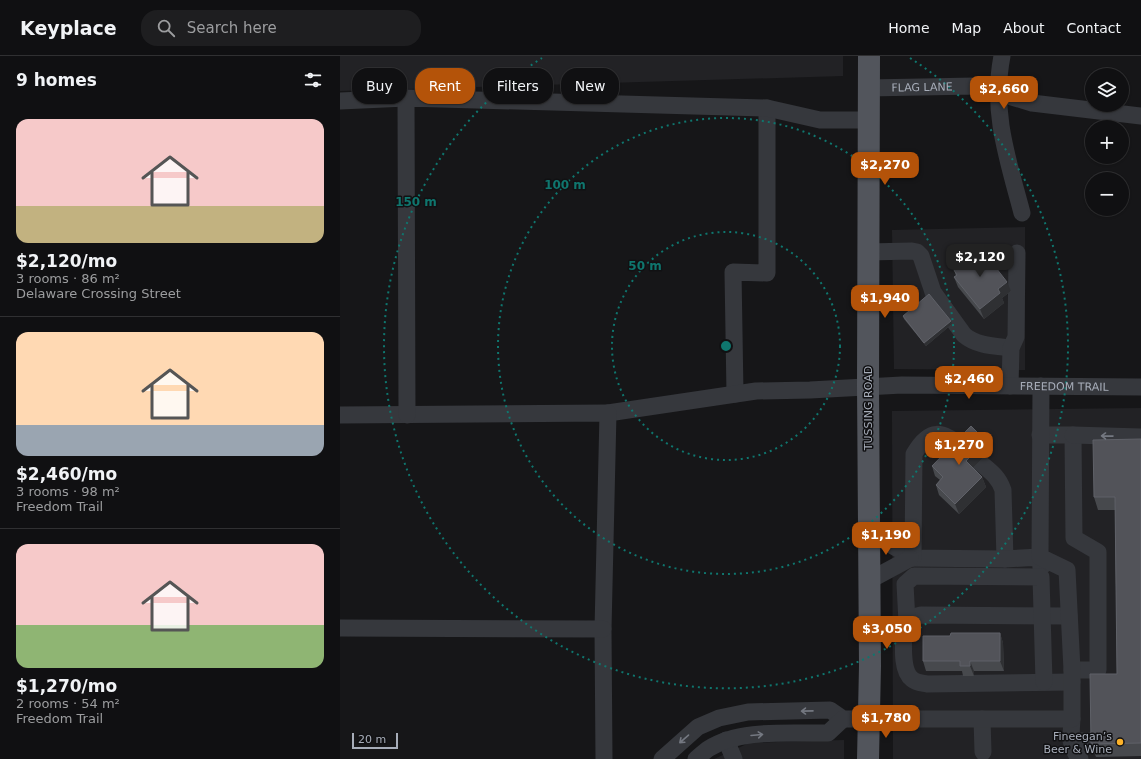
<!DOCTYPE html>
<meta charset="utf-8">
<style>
:root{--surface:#101012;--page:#1e1e20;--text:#f1f3f6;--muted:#9c9d9f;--line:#303032;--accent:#b45309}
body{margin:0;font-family:"DejaVu Sans",sans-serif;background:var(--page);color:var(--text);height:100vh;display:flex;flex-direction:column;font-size:15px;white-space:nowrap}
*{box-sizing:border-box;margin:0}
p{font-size:13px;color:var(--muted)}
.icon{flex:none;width:22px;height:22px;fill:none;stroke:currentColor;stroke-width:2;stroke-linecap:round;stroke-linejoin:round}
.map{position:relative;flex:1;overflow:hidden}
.drawer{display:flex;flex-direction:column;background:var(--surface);width:340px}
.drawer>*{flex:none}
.guide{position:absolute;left:12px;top:12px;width:380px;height:36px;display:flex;gap:8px}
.tools{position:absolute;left:745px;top:12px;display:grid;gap:8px}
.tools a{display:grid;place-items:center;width:44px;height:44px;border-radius:50%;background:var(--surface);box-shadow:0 1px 3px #0004,0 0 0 1px var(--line);font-size:20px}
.scale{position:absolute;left:12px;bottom:10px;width:46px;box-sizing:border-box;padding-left:4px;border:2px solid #a7adb9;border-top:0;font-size:11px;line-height:14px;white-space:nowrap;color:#a7adb9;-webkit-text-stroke:3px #111113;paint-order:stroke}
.price{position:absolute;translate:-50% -34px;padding:0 9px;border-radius:8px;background:var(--accent);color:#fff;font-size:13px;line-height:26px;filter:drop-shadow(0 1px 2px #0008)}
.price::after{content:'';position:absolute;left:50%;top:24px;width:12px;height:9px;margin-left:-6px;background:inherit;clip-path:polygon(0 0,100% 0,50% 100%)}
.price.selected{background:#222;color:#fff}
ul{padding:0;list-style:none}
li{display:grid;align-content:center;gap:8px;height:212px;padding:0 16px}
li+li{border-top:1px solid var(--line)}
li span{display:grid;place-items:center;height:124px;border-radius:12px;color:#555}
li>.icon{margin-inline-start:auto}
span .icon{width:72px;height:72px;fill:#fffc;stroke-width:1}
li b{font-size:17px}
h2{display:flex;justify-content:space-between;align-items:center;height:48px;padding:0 16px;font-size:17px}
.chip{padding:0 14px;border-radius:16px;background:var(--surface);box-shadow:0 1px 3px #0004,0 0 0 1px var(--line);font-size:14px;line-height:36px}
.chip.selected{background:var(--accent);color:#fff}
header{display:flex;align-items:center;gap:24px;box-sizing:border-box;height:56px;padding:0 20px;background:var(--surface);border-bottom:1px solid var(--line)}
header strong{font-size:19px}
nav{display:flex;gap:22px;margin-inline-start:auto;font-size:14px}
.search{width:280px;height:36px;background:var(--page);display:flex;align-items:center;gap:10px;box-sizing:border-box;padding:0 14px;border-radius:16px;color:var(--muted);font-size:15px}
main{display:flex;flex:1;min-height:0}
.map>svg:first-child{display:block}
.built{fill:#222225}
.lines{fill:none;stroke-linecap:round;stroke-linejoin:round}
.minor{stroke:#36383d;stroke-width:17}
.major{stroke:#52555c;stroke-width:22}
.wall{fill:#47494d}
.shaded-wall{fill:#2f3033}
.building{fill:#525359;stroke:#5f6168}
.oneway{stroke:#747881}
.ring{fill:none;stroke:#0f766e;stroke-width:2;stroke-dasharray:2 4}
.poi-dot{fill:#fcb229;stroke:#111113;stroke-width:1.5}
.labels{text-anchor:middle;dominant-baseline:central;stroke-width:3;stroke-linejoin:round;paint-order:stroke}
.street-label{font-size:11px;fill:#a7adb9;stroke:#111113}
.poi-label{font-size:11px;fill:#a7adb9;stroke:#111113;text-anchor:end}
.centre{fill:#0f766e;stroke:#111113;stroke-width:2}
.ring-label{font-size:12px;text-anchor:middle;font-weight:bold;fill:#0f766e;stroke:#111113;stroke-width:3;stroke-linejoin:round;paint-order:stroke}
</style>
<header>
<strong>Keyplace</strong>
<div class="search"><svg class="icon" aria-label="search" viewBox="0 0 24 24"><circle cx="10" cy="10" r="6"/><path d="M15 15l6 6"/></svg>Search here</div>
<nav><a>Home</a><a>Map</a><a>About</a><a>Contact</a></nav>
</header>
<main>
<section class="drawer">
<h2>9 homes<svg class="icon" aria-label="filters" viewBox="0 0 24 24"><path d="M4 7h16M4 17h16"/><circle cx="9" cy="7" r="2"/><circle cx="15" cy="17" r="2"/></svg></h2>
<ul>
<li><span style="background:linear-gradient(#f6c9c9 70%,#c2b280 0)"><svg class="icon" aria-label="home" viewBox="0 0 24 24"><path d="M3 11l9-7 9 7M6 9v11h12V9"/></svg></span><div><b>$2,120/mo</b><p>3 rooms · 86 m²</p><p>Delaware Crossing Street</p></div></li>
<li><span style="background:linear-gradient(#ffd9b3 75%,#9aa5b1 0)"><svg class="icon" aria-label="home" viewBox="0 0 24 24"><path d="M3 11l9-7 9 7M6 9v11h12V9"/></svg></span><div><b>$2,460/mo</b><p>3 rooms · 98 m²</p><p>Freedom Trail</p></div></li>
<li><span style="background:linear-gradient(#f6c9c9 65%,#8fb573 0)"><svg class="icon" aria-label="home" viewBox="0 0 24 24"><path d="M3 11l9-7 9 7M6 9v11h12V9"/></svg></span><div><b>$1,270/mo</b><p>2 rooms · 54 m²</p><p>Freedom Trail</p></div></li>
</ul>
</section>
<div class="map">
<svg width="801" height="703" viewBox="0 0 801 703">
<rect width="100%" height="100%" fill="#161618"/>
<g class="built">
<path d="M0,0H503V20L0,35Z"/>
<path d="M685,171V314L554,313L552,174Z"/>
<path d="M801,352V703H553L552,355Z"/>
<path d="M504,684V703H374L409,687Z"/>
</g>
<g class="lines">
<g class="minor">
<path d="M662,0C651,56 668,104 682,157"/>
<path id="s1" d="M528,32L635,30L692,47L801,60"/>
<path d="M0,45L66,42"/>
<path d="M528,196L572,195L577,196L581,200L593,236L624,279C637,290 655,290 671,292"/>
<path d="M670,330L671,292L676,281L677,197"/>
<path d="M395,338L393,216L427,217V52"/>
<path id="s2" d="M268,357L416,335L470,334L562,329L801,331"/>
<path d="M0,359L268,357L263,573L264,703"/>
<path d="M67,359L66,42L427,52L480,64H528"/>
<path d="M700,379H733L734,482L758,496V614H732"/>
<path d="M733,379L801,381"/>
<path d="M639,406C650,415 658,420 663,434L665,503"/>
<path d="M529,476L563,496L570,502L665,503L700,501L701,512"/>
<path d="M573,502L574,398C590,371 601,375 623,391"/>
<path d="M530,524L569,503L570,502"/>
<path d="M729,560L581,559C573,561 568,563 564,571C564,585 560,614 572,623C576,627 582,627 587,628L732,626"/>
<path d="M567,566L565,528L574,520L701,521L704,626"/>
<path d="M0,572L263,573"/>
<path d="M642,663L643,696"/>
<path d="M732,663C731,677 729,691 740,703"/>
<path d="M386,684L394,703"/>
<path d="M731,685H756"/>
<path d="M322,703L358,671L379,662L408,656L490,654L503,663H732V614L727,514L700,501L701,330"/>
<path d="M356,703C360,700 364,696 368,693C400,672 451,678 488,677L503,663"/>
</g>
<path class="major" d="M528,703L530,610L528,330L529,0"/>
</g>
<g class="wall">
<path d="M654,206L652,207L671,235L662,242L664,247L644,263L618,231L614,221L616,220L614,214Z"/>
<path d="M563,260L612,268L586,290L564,263Z"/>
<path d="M801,383V700L756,701L751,688L777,618L775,454H758L754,441Z"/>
<path d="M650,395L633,412L642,421L646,431L619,458L599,439L596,429L600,424L595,420L592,410Z"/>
<path d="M660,577L663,587L664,615H634V620H623L622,615H586L583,605L610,580Z"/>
</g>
<g class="shaded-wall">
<path d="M650,196L654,206L650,209L646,199Z"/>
<path d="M667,226L671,235L662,242L664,247L644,263L640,253L658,233Z"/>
<path d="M611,265L612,268L586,290L584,287Z"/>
<path d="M646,385L650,395L630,415L626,405Z"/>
<path d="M642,421L646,431L619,458L615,448Z"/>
<path d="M660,577L663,587L664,615L660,605Z"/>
<path d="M630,605L634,615V620L630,610Z"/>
</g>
<g class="building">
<path d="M645,189L650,196L646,199L667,226L658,233L660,237L640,253L614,221L617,219L614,214Z"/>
<path d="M589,238L611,265L584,287L563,260Z"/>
<path d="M631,370L646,385L626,405L642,421L615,448L596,429L603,421L592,410Z"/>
<path d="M801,383V687L751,688L750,618H777L775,441H754L753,384Z"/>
<path d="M611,577H660V605H630V610H620V605H583V580H610Z"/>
</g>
<defs><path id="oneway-shaft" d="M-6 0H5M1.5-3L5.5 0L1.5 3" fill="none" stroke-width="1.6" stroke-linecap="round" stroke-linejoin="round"/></defs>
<g class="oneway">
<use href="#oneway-shaft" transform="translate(767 380) rotate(-179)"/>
<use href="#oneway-shaft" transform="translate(467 655) rotate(179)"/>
<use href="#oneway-shaft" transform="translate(417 679) rotate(-5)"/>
<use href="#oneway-shaft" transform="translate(344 683) rotate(139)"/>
</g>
<g class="ring">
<circle cx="386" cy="290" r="114"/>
<circle cx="386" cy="290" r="228"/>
<path d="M570 2A342 342 0 1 1 202 2"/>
</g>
<circle class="poi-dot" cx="780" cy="686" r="4"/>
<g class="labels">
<g class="street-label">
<text stroke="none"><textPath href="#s1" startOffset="54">FLAG LANE</textPath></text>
<text stroke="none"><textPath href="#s2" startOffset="458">FREEDOM TRAIL</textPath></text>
<text transform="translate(528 352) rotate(-90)">TUSSING ROAD</text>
</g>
<g class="poi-label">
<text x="772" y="680">Fineegan’s<tspan x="772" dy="13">Beer &amp; Wine</tspan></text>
</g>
</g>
<circle cx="386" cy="290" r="6" class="centre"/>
<g class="ring-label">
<text x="225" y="133">100 m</text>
<text x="76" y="150">150 m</text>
<text x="305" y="214">50 m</text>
</g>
</svg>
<div class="tools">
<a><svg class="icon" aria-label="layers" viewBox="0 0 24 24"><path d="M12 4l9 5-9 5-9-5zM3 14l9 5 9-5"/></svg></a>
<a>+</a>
<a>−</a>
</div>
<div class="scale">20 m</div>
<b class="price" style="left:664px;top:54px">$2,660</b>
<b class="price" style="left:545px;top:130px">$2,270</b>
<b class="price selected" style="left:640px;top:222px">$2,120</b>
<b class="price" style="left:545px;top:263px">$1,940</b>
<b class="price" style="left:629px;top:344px">$2,460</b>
<b class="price" style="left:619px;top:410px">$1,270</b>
<b class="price" style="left:546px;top:500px">$1,190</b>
<b class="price" style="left:547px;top:594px">$3,050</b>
<b class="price" style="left:546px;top:683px">$1,780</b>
<div class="guide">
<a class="chip">Buy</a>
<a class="chip selected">Rent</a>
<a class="chip">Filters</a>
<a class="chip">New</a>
</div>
</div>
</main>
